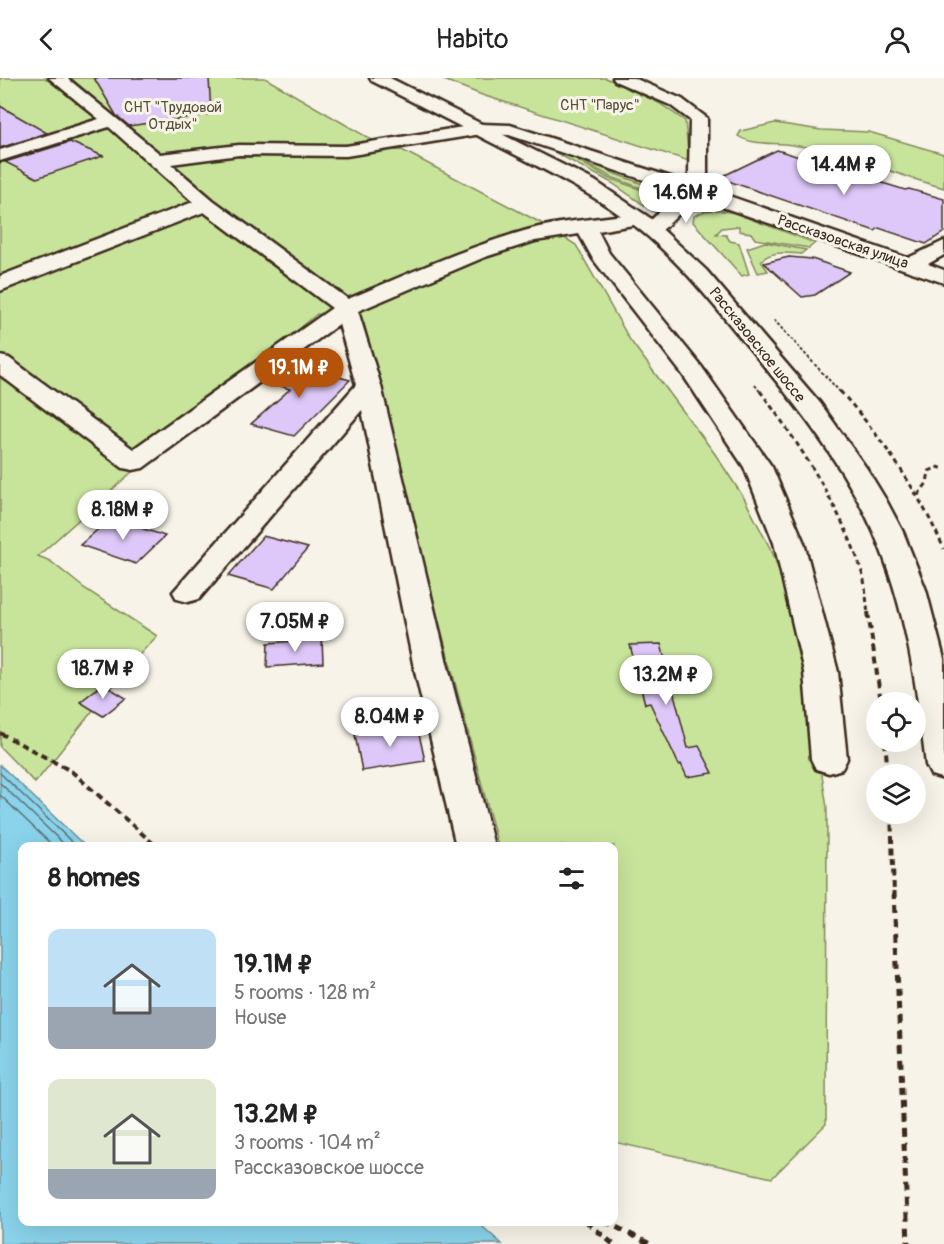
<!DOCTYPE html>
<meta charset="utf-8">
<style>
:root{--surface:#fff;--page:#f2f2f2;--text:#222;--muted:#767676;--accent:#b45309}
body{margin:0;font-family:Pangolin,sans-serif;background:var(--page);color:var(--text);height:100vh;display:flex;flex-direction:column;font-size:22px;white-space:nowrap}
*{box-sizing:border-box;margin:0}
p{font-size:20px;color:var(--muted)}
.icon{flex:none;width:33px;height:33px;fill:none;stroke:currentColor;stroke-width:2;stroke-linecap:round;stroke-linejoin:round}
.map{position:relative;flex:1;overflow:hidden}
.details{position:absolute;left:18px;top:764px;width:600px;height:384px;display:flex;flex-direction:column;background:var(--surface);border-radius:12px;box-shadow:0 6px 24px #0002}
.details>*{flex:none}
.controls{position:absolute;left:866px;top:614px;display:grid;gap:12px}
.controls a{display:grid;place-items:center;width:60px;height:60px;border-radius:50%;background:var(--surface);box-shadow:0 6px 24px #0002;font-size:30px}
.price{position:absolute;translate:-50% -51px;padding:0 14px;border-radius:21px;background:#fff;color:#222;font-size:20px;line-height:39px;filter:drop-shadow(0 2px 3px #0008)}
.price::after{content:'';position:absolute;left:50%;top:36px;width:18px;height:14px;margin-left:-9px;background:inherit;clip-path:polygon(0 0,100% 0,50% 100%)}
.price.active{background:var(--accent);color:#fff}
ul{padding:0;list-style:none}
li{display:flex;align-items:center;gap:18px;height:150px;padding:0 30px}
li span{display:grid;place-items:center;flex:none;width:168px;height:120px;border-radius:12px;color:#555}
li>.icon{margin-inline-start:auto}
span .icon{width:72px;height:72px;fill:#fffc;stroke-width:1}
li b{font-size:26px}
h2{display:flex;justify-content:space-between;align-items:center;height:72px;padding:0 30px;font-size:26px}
header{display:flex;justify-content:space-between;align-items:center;height:78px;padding:0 30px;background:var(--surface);font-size:27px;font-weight:600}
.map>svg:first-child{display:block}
.green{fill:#c8e49b;stroke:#82875c;stroke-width:1.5}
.water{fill:#8ad3eb;stroke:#6a8f99;stroke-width:1.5}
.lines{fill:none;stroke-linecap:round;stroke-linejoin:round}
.shore{stroke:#5b6e70;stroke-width:1.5}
.building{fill:#dec8f9;stroke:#3b2a1e;stroke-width:1.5}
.minor-casing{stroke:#3b2a1e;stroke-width:5}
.major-casing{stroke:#3b2a1e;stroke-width:5}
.path-far3{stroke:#3b2a1e;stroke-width:2;stroke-dasharray:3 2;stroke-linecap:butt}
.path-far2{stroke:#3b2a1e;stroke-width:3;stroke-dasharray:5 4;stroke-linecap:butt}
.path-far1{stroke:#3b2a1e;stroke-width:4;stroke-dasharray:7 4.5;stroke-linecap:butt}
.path{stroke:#3b2a1e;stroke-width:5;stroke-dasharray:8 6;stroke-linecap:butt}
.minor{fill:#f7f3e8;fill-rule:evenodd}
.major{fill:#f7f3e8;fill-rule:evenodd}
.labels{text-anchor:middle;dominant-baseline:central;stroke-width:6;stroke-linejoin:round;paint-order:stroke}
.far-park-label{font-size:15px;fill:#574f37;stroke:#f7f3e8}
.far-street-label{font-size:15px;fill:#3b2a1e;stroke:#f7f3e8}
</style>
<header><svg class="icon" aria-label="back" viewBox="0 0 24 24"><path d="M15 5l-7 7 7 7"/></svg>Habito<svg class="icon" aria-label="person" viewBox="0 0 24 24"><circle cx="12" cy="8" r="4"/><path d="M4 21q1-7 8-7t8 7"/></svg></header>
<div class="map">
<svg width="944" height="1166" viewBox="0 0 944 1166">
<rect width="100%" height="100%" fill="#f7f3e8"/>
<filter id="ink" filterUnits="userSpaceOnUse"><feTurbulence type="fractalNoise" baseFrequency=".0167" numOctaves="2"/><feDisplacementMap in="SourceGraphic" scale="12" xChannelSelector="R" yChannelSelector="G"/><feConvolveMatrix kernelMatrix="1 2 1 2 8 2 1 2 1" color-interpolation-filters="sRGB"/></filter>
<g filter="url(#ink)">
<g class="green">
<path d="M0,0H45L97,40L0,72Z"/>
<path d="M71,0H265L379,66L221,68L161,78Z"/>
<path d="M439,0H606L659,25L685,43L689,83L482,17Z"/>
<path d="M103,45L152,87L228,72L294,74L402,72L543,146L576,167L630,262L715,376L744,420L773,476L800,552L827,730L826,1046L772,1100L614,1064V768H498L418,464L364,245L317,236L161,368L38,478L50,483L84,510L157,558L126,591L35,705L0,669V78Z"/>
<path d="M775,45L821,52L869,54L944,76V110C892,96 847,74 792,67C775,64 753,68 738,58L741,53Z"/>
<path d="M534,63L579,79V83L608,100L671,122L672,125L667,130L654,134L612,105Z"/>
<path d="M582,81L618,97L660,112L671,121L611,99L582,83Z"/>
<path d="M718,132L734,135L815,165L809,170L755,161L751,155L739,153V148L722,150L716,156L726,157L730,163L739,165L749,196L742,198L693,144L694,138L705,133Z"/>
<path d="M765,164L806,172L801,176C787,175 771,172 761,183L768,193L758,195L747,170Z"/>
</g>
<path class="water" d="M0,687L85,768H22V1143H476L502,1166H0Z"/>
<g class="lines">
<g class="shore">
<path d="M0,695L76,768"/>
<path d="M0,705L66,768"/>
<path d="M0,717L53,768"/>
</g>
</g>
<g class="building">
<path d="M94,0H209L211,36L129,48L116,37Z"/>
<path d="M0,28L47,55L0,70Z"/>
<path d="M70,64L103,78L37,100L5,84Z"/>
<path d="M777,72L905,112L909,111L944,121V154L926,166L879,150L875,153L719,100Z"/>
<path d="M789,179L812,181L850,194L815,217L802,219L764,185Z"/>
<path d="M288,286L350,302L294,358L251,346L290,311L265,303Z"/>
<path d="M111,440L165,458L136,486L80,467Z"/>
<path d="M263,458L308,470L274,511L228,498Z"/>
<path d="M322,561L323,585L267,589L268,565Z"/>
<path d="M661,566L688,670L699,668L713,695L687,699L681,686L679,687L650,625L645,626L630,567Z"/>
<path d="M103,606L126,620L103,638L80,624Z"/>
<path d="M417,647L425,683L362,693L355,657Z"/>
</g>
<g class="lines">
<defs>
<path id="minor" d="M49,0H67L160,76L239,67L346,68L481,46L510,47L686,104L689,96L690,42L670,27L615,3L613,0H634L682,21L707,40V96L703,109L908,180L944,163V177L928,186L944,192V205L696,120L659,155H645L642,151L680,114L509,57L481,56L346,78L239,77L171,86L213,122L348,221C406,197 464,170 524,153C561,142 601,141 638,135L645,137L648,141L645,145L598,153L609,175L701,288L772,389L804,465L838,594L847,681L842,691L829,695L816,691L811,681L804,594L774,465L744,389L683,297L593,181L579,156L535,163L485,179L358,233L381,308L447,585L494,768H456L413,585L362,332L199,521L188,524L177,521L173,514L356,307L339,246L143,390L133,392L123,390L0,297V278L9,280L133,371L332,230L204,134L0,213V198L193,124L109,49L0,83V72L99,41Z"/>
<path id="major" d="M370,0H390L595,103L650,140L706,192L820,325L867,391L886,422L903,454L926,512L944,581V701L931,697L926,687C917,608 906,529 874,455C842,382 791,320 740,259C705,216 669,171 623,139C587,113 549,94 510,74C464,50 418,27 372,3Z"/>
</defs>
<use href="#minor" class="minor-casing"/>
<use href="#major" class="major-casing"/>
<g class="path-far3">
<path d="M774,242L841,315"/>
<path d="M755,307L761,315"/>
</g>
<g class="path-far2">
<path d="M760,313C798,364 843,433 862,494C866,507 866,522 868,536"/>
<path d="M840,313C883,361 918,412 944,471"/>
<path d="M918,417L927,405L929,393L938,389L944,391"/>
</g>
<g class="path-far1">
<path d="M868,534L881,624"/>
<path d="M0,655L71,693L156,768"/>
<path d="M885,663L888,696"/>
<path d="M891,735L894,815"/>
</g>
<g class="path">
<path d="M894,813L908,1166"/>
<path d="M586,1143L613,1166"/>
<path d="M604,1143L650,1166"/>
</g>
<use href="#minor" class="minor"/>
<use href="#major" class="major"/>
</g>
</g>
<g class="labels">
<g class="far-park-label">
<text x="600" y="27">СНТ "Парус"</text>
<text x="173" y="29">СНТ "Трудовой<tspan x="173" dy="17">Отдых"</tspan></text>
</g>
<g class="far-street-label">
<text transform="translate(843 164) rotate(19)">Рассказовская улица</text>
<text transform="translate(757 267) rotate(51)">Рассказовское шоссе</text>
</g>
</g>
</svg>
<div class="controls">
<a><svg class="icon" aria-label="locate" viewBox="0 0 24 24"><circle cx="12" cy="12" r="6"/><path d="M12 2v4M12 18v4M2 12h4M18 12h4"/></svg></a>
<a><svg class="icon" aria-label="layers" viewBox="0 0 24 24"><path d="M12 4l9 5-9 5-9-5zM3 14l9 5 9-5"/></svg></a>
</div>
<b class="price" style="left:844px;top:118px">14.4M ₽</b>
<b class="price" style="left:686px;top:146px">14.6M ₽</b>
<b class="price active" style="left:299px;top:321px">19.1M ₽</b>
<b class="price" style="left:123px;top:463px">8.18M ₽</b>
<b class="price" style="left:295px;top:575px">7.05M ₽</b>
<b class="price" style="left:103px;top:622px">18.7M ₽</b>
<b class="price" style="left:666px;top:628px">13.2M ₽</b>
<b class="price" style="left:390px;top:670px">8.04M ₽</b>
<section class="details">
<h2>8 homes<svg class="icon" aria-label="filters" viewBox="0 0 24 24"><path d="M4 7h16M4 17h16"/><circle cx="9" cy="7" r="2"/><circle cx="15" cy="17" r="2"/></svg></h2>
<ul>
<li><span style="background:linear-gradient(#bfe0f5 65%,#9aa5b1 0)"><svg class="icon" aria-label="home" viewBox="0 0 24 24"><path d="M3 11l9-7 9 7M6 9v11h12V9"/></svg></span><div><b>19.1M ₽</b><p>5 rooms · 128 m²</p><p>House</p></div></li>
<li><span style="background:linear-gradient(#dfe7d0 75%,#9aa5b1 0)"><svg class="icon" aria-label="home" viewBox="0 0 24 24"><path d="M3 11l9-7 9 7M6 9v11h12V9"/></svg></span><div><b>13.2M ₽</b><p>3 rooms · 104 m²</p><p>Рассказовское шоссе</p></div></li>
</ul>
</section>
</div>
